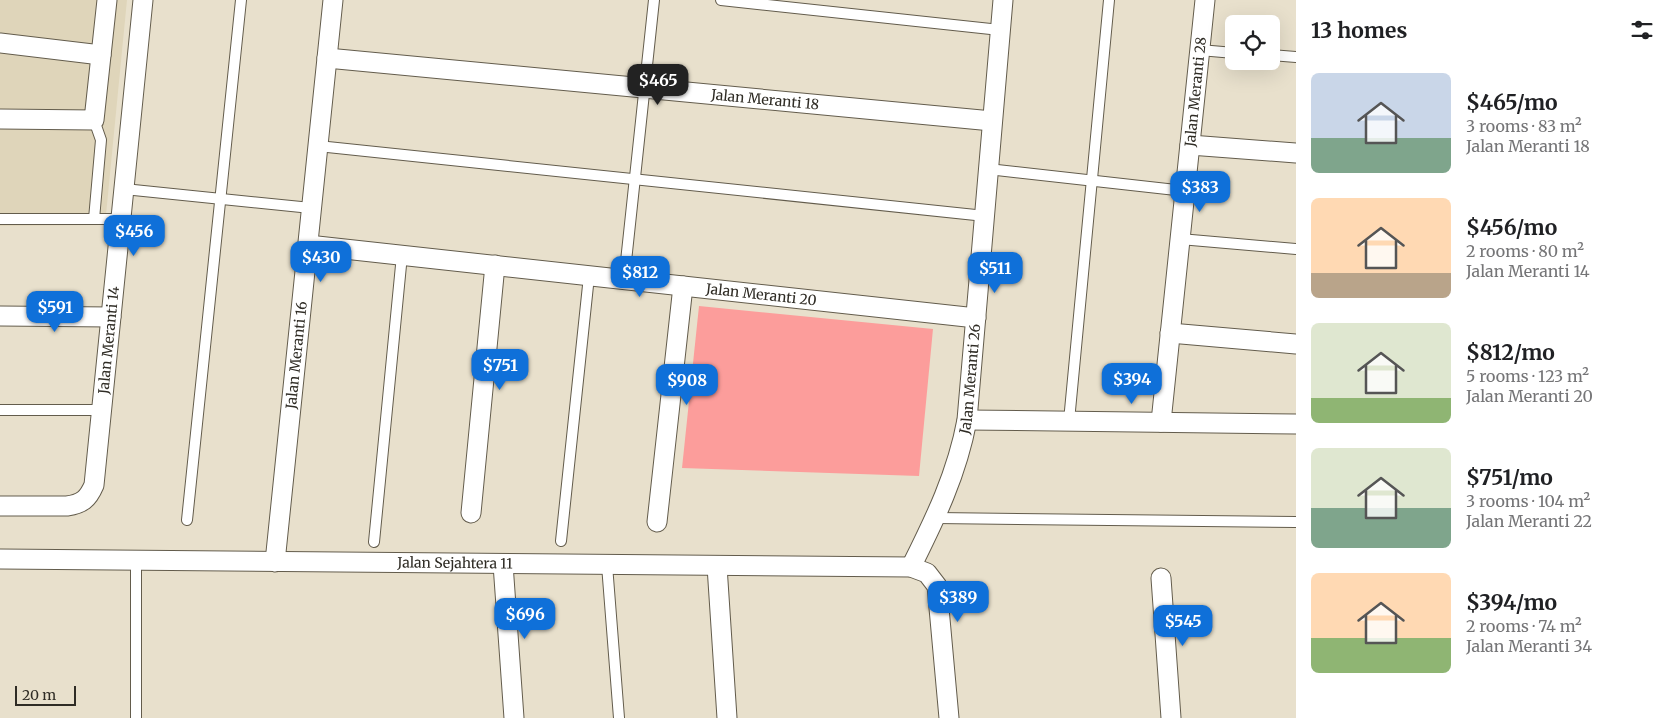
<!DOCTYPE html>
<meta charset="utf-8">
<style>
:root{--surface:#fff;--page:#f6f6f6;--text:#202124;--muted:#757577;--accent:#0f70d9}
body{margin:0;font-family:Merriweather,serif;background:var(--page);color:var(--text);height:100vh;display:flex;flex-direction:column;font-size:19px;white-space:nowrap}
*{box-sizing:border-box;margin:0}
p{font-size:16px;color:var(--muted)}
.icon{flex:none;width:28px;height:28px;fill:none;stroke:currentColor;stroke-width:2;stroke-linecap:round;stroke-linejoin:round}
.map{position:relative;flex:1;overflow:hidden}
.sheet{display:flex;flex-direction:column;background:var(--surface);width:375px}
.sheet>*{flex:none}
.fabs{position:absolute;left:1225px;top:15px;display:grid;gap:10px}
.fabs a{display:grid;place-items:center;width:55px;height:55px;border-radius:8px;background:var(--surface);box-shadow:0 5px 20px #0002;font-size:25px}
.scale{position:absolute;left:15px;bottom:12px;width:61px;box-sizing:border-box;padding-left:5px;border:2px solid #2f2c25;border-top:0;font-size:14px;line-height:18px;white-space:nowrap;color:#2f2c25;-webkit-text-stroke:4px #e8e0cc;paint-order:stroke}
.price{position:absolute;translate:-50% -42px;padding:0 11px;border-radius:10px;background:var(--accent);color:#fff;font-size:16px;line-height:32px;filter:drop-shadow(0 1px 2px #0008)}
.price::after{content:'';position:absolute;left:50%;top:30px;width:15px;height:11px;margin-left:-8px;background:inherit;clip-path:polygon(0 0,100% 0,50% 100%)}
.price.active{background:#222;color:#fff}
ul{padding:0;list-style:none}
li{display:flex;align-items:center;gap:15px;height:125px;padding:0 15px}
li span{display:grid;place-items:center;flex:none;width:140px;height:100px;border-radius:8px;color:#555}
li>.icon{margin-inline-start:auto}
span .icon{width:60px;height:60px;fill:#fffc;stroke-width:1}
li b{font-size:21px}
h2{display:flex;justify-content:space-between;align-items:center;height:60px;padding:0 15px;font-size:21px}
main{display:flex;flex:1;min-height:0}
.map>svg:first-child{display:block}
.built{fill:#dfd5ba}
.green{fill:#fc9d9b}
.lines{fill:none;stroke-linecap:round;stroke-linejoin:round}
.lane-casing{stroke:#635c4c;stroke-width:12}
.street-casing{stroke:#635c4c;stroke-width:21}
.lane{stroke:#fff;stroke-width:10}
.street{stroke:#fff;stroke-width:19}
.labels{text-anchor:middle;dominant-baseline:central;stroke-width:4;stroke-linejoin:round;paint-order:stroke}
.street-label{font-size:14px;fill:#2f2c25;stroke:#e8e0cc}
</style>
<main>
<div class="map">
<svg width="1296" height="718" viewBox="0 0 1296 718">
<rect width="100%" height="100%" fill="#e8e0cc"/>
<path class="built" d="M0,0H127L105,225L0,226Z"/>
<path class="green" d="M699,306L933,329L919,476L682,468Z"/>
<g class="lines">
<defs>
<g id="lane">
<path d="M721,0L1000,30"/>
<path d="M1200,50L1234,53"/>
<path d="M1271,55L1296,57"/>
<path d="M94,120L101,140L94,219"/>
<path d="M318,146L985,216"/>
<path d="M988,169L1185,191"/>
<path d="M124,189L311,208"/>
<path d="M0,219H121"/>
<path d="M1180,239L1296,249"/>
<path d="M624,280L654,0"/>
<path d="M0,410H101"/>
<path d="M1069,421L1109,0"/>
<path d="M936,518L1296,522"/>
<path d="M187,520L241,0"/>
<path d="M561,541L589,276"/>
<path d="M374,542L402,255"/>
<path d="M607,565L619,718"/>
<path d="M136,718V560"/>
</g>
<g id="street">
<path d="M0,43L101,55"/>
<path id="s1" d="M327,58L992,121"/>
<path d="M0,119L94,120L107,0"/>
<path d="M1190,145L1296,153"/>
<path id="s2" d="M308,245L976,318"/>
<path d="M0,316L111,317"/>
<path d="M1170,333L1296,344"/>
<path d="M967,420L1296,424"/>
<path id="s3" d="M1161,422L1205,0"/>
<path id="s4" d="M0,506H67C82,504 88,499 94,485L143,0"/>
<path d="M471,513L495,265"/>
<path d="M657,522L683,286"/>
<path id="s5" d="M0,559L911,567L927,573L937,586L949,718"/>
<path id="s6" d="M275,562L333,0"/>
<path d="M503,564L514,718"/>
<path d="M717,566L727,718"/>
<path id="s7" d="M911,567C935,519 957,474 967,420L1003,0"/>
<path d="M1161,578L1171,718"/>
</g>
</defs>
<use href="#lane" class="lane-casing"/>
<use href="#street" class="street-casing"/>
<use href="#lane" class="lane"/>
<use href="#street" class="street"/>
</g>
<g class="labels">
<g class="street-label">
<text stroke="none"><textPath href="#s3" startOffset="332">Jalan Meranti 28</textPath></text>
<text stroke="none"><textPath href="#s1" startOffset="440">Jalan Meranti 18</textPath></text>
<text stroke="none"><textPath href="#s2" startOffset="456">Jalan Meranti 20</textPath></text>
<text stroke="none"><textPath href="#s4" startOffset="249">Jalan Meranti 14</textPath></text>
<text stroke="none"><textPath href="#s6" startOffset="208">Jalan Meranti 16</textPath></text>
<text stroke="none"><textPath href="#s7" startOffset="199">Jalan Meranti 26</textPath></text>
<text stroke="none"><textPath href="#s5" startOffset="455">Jalan Sejahtera 11</textPath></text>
</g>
</g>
</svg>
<div class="fabs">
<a><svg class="icon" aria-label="locate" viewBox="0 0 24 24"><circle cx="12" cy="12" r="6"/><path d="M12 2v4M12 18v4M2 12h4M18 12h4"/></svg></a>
</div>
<div class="scale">20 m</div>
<b class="price active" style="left:658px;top:106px">$465</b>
<b class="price" style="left:1200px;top:213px">$383</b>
<b class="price" style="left:134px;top:257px">$456</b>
<b class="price" style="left:321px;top:283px">$430</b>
<b class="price" style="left:995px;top:294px">$511</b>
<b class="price" style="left:640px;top:298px">$812</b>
<b class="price" style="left:55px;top:333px">$591</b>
<b class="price" style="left:500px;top:391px">$751</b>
<b class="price" style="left:1132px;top:405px">$394</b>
<b class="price" style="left:687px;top:406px">$908</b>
<b class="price" style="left:958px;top:623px">$389</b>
<b class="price" style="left:525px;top:640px">$696</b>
<b class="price" style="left:1183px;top:647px">$545</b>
</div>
<section class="sheet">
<h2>13 homes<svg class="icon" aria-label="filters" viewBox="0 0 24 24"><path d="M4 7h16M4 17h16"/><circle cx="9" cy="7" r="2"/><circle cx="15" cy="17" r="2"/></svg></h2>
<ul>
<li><span style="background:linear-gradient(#c9d6e8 65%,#7fa58c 0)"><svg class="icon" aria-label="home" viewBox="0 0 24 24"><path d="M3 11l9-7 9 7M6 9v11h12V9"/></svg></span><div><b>$465/mo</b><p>3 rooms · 83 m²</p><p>Jalan Meranti 18</p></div></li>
<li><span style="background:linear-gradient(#ffd9b3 75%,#b9a48a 0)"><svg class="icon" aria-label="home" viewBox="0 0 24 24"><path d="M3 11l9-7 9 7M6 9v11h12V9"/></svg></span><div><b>$456/mo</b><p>2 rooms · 80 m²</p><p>Jalan Meranti 14</p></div></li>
<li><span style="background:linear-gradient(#dfe7d0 75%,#8fb573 0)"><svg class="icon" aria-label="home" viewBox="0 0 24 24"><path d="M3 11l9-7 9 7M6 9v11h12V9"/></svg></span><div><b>$812/mo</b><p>5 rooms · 123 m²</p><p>Jalan Meranti 20</p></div></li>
<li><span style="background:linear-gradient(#dfe7d0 60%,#7fa58c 0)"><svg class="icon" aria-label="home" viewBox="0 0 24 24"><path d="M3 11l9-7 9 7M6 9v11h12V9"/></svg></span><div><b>$751/mo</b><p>3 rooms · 104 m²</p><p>Jalan Meranti 22</p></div></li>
<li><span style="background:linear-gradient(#ffd9b3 65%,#8fb573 0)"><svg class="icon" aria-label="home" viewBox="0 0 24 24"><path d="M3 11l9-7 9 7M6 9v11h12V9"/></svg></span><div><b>$394/mo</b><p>2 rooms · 74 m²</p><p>Jalan Meranti 34</p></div></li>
</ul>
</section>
</main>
